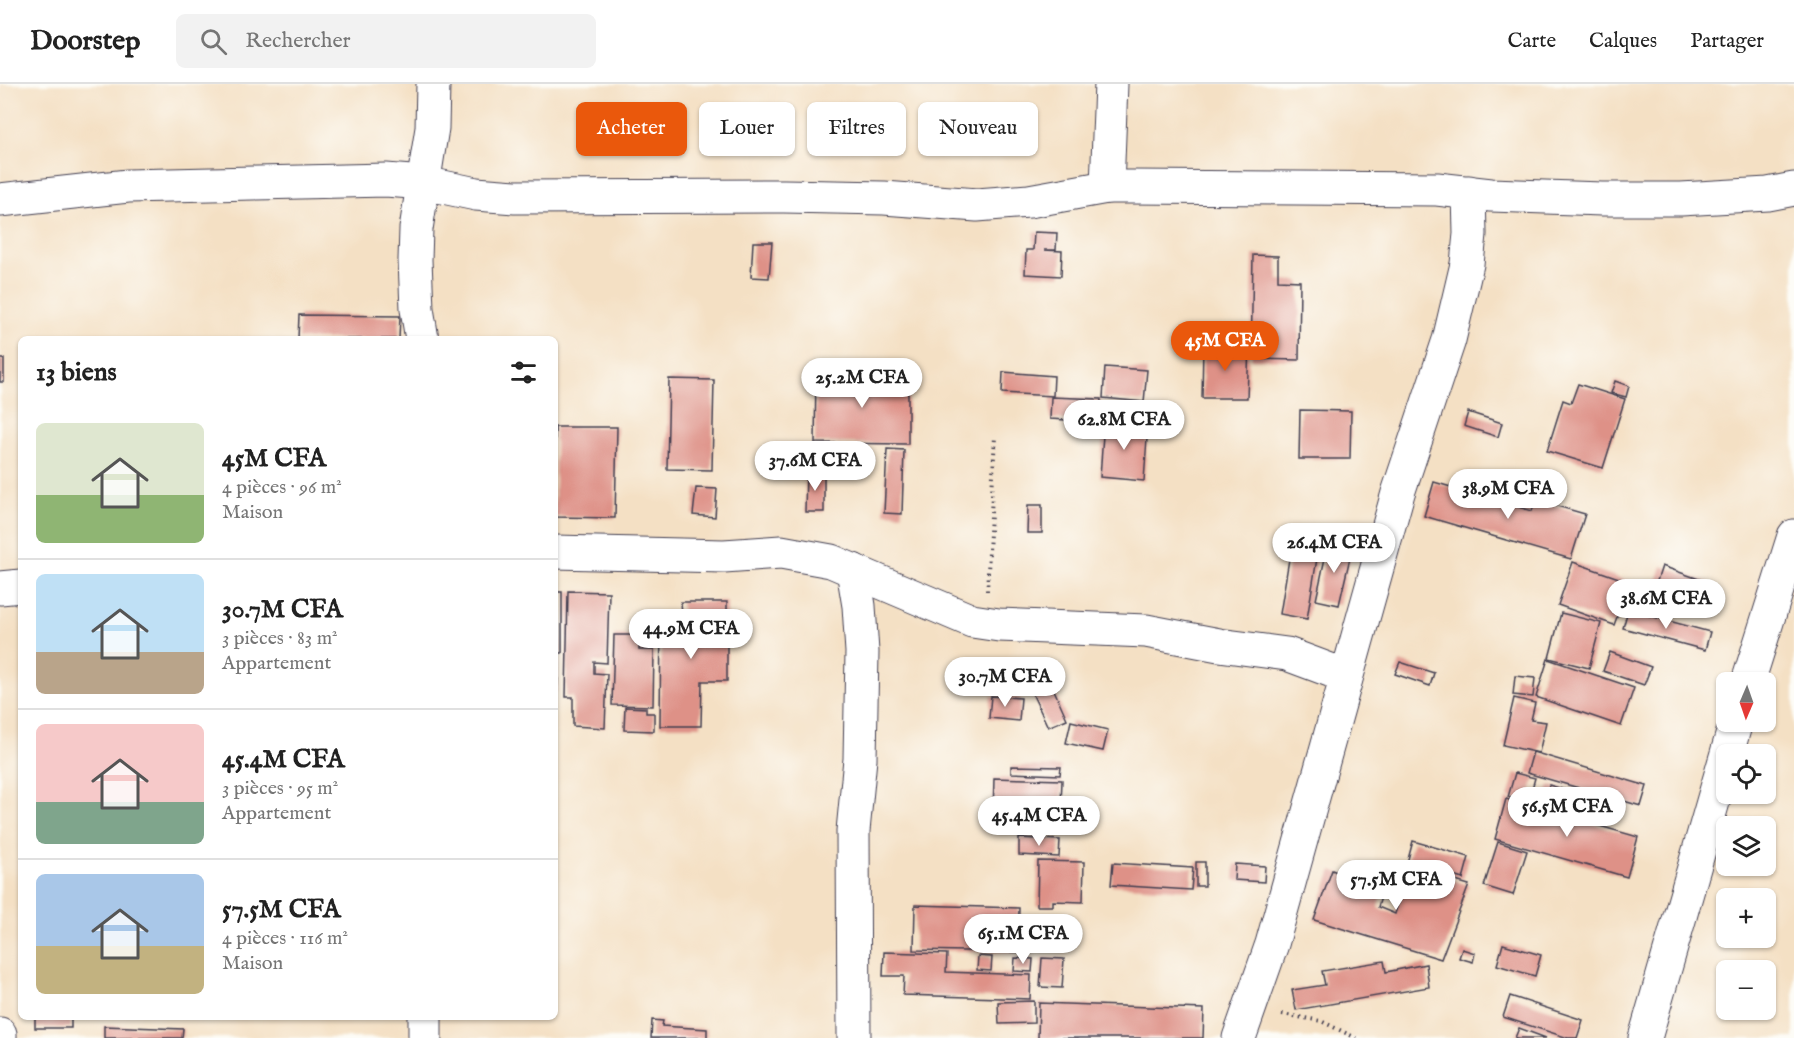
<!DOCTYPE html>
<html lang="fr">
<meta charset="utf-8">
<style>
:root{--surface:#fff;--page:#f2f2f2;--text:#222;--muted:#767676;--line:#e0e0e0;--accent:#ea580c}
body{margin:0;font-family:"IM FELL English",serif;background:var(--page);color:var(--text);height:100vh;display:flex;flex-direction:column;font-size:22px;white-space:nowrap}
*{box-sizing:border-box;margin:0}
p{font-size:20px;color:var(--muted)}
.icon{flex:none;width:33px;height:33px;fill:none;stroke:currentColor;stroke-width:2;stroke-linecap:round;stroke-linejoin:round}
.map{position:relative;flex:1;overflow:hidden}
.drawer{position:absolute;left:18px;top:252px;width:540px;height:684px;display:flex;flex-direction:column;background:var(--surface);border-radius:9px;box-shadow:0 2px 4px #0004}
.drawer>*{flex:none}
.banner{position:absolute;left:576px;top:18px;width:570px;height:54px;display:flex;gap:12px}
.needle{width:39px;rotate:182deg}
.controls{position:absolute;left:1716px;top:588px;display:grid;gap:12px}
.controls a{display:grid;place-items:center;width:60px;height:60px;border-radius:9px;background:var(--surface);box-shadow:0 2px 4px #0004;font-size:30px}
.price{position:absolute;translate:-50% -51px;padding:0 14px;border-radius:21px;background:#fff;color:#222;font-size:20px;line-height:39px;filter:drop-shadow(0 2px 3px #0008)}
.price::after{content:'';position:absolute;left:50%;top:36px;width:18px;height:14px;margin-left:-9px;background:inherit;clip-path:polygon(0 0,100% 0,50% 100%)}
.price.active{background:var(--accent);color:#fff}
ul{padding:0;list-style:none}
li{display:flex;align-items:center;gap:18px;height:150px;padding:0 18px}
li+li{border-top:2px solid var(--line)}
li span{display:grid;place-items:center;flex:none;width:168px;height:120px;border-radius:9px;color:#555}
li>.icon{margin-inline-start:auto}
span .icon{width:72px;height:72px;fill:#fffc;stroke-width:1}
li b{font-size:26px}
h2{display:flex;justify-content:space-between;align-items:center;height:72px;padding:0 18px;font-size:26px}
.tag{padding:0 21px;border-radius:9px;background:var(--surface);box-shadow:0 2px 4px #0004;font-size:21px;line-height:54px}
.tag.active{background:var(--accent);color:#fff}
header{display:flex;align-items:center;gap:36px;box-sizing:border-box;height:84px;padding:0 30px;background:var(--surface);border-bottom:2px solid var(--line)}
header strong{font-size:28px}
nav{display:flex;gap:33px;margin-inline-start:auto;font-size:21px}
.search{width:420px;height:54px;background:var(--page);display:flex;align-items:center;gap:15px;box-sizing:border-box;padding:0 21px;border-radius:9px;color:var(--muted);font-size:22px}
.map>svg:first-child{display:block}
.building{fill:#de9187}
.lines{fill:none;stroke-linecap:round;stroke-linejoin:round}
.street-casing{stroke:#423e50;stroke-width:35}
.path{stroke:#423e50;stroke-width:4;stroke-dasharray:1.5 4.5;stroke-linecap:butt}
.street{stroke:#fff;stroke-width:33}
</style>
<header>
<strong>Doorstep</strong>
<div class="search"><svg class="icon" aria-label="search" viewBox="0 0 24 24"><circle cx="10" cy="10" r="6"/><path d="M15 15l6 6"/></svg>Rechercher</div>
<nav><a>Carte</a><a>Calques</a><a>Partager</a></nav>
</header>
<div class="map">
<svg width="1794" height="954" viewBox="0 0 1794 954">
<rect width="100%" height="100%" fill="#fdfcf7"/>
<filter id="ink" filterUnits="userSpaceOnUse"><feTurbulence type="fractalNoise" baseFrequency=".0167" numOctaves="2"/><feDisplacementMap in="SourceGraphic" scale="12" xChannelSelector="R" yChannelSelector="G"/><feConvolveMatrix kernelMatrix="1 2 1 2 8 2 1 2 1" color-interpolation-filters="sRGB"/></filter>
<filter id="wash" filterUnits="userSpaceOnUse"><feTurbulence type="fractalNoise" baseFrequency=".008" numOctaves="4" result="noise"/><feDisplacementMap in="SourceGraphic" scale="24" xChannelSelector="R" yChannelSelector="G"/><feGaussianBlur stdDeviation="1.35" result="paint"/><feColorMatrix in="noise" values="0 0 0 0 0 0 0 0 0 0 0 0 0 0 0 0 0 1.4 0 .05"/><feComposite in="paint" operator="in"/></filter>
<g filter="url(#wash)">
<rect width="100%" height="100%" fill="#f4e0c4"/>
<g id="blocks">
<g class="building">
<path d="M1034,148L1057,149L1056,166H1044L1062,167L1061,192L1025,190L1026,166H1033Z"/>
<path d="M753,158H772L769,194L751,193Z"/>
<path d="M1253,171L1278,172V196L1300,197L1299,276L1251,275Z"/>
<path d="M299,231L400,232L399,255H298Z"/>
<path d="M1203,261L1249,262L1247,314H1202Z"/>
<rect x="0" y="275" width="4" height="23"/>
<path d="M1105,283L1147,286L1144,318L1103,314Z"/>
<path d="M1003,288L1054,292L1053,312L1002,309Z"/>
<path d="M816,290L908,291V360L815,359Z"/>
<path d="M669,295L714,296L712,386L667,385Z"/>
<path d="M1615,297L1629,302L1626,313L1611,309Z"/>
<path d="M1578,300L1625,315L1603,384L1547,367L1563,316L1571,319Z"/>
<path d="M1051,313L1101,315L1100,338L1050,335Z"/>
<path d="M1300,326L1351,327L1350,375H1299Z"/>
<path d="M1468,328L1502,339L1498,353L1464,342Z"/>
<path d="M1104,337L1148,340L1144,397L1100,393Z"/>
<path d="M555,343H617L615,434L555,433Z"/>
<path d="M887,365L904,366L902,430L884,429Z"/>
<path d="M806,388H824V428H805Z"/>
<path d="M1434,398L1532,427L1536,416L1585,430L1571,475L1424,432Z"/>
<path d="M696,404L717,405L715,433L693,431Z"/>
<path d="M1028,421H1042V449H1027Z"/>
<path d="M1293,451L1320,456L1307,535L1280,530Z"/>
<path d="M1328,460L1352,465L1339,521L1316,516Z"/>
<path d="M1573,478L1630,498L1614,541L1558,521Z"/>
<path d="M1662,482L1710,499L1699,532L1651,515Z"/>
<path d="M568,507L609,508L607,579L594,578V589L607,590L605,644L573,642V613H566Z"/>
<rect x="555" y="508" width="7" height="61"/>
<path d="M681,518H727V597H702L701,642H660L661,530H682Z"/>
<path d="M1628,526L1710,548L1705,566L1623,544Z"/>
<path d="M1561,529L1601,539L1589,584L1549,574Z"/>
<path d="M614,551H639V566H654L653,622L612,621Z"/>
<path d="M1610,568L1651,583L1644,601L1603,587Z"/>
<path d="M555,573L559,574L557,608H555Z"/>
<path d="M1548,575L1634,604L1621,642L1536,613Z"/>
<path d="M1400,578L1434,589L1430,602L1395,590Z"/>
<path d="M1046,588L1067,635L1048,643L1023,590Z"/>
<path d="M1515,592L1535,594L1533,613L1513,611Z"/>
<path d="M991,612L1021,614L1019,637L989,634Z"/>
<path d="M1514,614L1535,619L1531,636L1546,638L1539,669L1503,661Z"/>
<path d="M625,623L646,624V629H654V647L624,646Z"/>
<path d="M1071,637L1108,646L1103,667L1066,659Z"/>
<path d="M1533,668L1647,702L1641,722L1527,689Z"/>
<path d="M1011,682L1061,683L1060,691L1011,689Z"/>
<path d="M1515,689L1535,694L1528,719L1508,713Z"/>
<path d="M994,694L1062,696L1060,745L1004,744V731H993Z"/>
<path d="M1549,701L1589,713L1583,733L1543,720Z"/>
<path d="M1506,715L1638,753L1627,793L1495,755Z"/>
<path d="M1019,754L1060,756L1059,773L1019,771Z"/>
<path d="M1413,757L1469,773L1463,795L1407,779Z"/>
<path d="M1498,758L1527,767L1513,811L1484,802Z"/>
<path d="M1038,777L1084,778L1083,818L1053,817V822H1037Z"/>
<rect x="1196" y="778" width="9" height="24"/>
<path d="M1113,779L1193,784L1191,806L1111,801Z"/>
<path d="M1235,780L1265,782L1264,798L1234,796Z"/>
<path d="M1409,783L1469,801L1441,875L1314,836L1332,786L1383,806L1378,823L1395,830Z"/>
<path d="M915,821L1019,824L1018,868L914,866Z"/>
<path d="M1503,860L1541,871L1535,892L1497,881Z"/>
<path d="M1462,865L1475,869L1473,878L1459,874Z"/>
<path d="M884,868L947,870L946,888L1031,891L1030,915L903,911L904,892H883Z"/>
<path d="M978,872L992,873L991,887L977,886Z"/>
<path d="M1015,874L1033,875L1032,888L1014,887Z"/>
<path d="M1042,874L1064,875L1062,904L1040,903Z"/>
<path d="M1384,877L1386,888L1426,880L1429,903L1296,926L1292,906L1325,901L1322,887Z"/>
<path d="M1510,912L1583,936L1577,954H1568L1503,933Z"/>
<path d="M1034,917V939L999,940L998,918Z"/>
<path d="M1039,919L1204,925L1203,954H1038Z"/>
<rect x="35" y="933" width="36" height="11"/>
<path d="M652,936L663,937L662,942L707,945V954H651Z"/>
<path d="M104,942L183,945L182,954H104Z"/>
<path d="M1519,944L1546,954H1515Z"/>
</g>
</g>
</g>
<g filter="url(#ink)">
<use href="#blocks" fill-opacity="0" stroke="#423e50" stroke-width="1.5"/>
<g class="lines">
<defs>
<g id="street">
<path d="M1107,103L1111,0"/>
<path d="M0,116L128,102L386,96L424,99L476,110L515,113L784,112L884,114L977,121L1029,117L1107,103H1132L1437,105L1491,111L1602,115H1681L1768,110L1794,105"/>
<path d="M422,255L417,225L415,176L416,145L432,44L433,0"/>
<path d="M555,468L724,472L781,468L831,477L972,537L999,541L1146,547L1219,561L1287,570L1346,592"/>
<path d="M853,486L859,522L862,568L860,675L853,747L854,954"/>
<path d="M0,504L21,502"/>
<path d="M1748,598L1794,452"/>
<path d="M425,933V954"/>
<path d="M0,950V954"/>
<path d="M1239,954L1272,860L1398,409L1449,256L1467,180L1470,150L1469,108"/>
<path d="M1645,954L1736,638"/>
</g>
</defs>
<use href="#street" class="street-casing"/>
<g class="path">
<path d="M987,507L995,352"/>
<path d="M1282,930L1321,937L1356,954"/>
</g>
<use href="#street" class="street"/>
</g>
</g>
</svg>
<div class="controls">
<a><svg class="needle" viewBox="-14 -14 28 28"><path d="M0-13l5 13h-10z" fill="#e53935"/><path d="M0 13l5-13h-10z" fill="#767676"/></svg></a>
<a><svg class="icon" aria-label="locate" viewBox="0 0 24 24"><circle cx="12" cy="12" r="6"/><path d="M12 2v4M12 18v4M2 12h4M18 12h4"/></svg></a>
<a><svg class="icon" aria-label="layers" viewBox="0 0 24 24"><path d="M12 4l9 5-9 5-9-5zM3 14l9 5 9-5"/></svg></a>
<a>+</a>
<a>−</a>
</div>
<b class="price active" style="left:1225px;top:288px">45M CFA</b>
<b class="price" style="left:862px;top:325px">25.2M CFA</b>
<b class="price" style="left:1124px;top:367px">62.8M CFA</b>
<b class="price" style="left:815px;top:408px">37.6M CFA</b>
<b class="price" style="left:1508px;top:436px">38.9M CFA</b>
<b class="price" style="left:1334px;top:490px">26.4M CFA</b>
<b class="price" style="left:1666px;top:546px">38.6M CFA</b>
<b class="price" style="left:691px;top:576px">44.9M CFA</b>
<b class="price" style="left:1005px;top:624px">30.7M CFA</b>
<b class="price" style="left:1567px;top:754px">56.5M CFA</b>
<b class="price" style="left:1039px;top:763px">45.4M CFA</b>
<b class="price" style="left:1396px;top:827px">57.5M CFA</b>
<b class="price" style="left:1023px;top:881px">65.1M CFA</b>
<div class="banner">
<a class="tag active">Acheter</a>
<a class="tag">Louer</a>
<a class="tag">Filtres</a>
<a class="tag">Nouveau</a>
</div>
<section class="drawer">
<h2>13 biens<svg class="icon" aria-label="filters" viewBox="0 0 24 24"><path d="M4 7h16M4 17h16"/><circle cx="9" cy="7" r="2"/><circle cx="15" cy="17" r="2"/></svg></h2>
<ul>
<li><span style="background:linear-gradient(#dfe7d0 60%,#8fb573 0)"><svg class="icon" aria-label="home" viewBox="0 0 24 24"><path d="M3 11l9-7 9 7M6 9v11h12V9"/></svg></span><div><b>45M CFA</b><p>4 pièces · 96 m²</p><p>Maison</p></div></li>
<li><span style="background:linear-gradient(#bfe0f5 65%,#b9a48a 0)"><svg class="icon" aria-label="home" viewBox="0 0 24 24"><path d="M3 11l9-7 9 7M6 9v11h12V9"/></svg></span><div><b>30.7M CFA</b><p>3 pièces · 83 m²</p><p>Appartement</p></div></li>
<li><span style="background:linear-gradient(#f6c9c9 65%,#7fa58c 0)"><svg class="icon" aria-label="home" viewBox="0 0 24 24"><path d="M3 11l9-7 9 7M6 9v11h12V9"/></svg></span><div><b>45.4M CFA</b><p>3 pièces · 95 m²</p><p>Appartement</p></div></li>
<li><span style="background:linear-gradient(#a9c7e8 60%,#c2b280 0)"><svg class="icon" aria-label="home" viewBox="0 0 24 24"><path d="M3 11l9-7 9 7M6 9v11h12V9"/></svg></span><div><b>57.5M CFA</b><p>4 pièces · 116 m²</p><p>Maison</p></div></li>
</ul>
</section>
</div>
